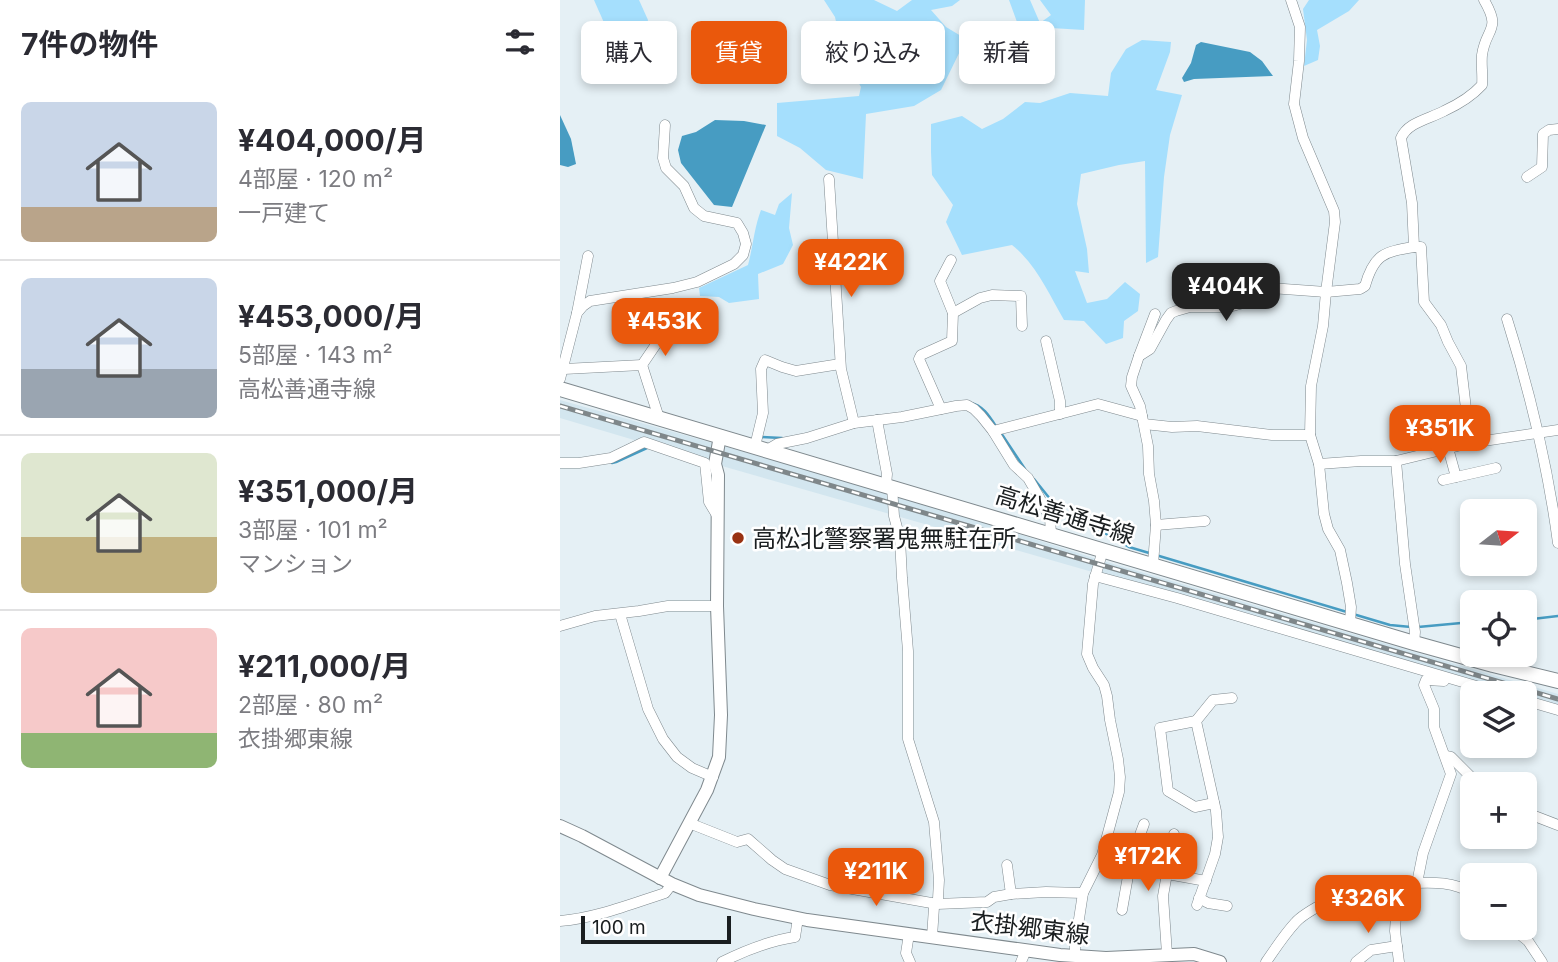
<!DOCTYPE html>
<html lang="ja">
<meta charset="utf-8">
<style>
:root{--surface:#fff;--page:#f2f2f3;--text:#2b2b33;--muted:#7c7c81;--line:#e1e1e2;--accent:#ea580c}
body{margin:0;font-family:Inter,"Noto Sans JP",sans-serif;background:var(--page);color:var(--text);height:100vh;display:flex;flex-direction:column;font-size:26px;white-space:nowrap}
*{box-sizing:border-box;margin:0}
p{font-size:23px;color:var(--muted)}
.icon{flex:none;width:38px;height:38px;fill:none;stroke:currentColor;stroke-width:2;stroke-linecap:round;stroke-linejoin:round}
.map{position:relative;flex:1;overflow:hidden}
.panel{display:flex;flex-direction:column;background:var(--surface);width:560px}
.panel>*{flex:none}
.top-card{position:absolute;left:21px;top:21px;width:665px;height:63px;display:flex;gap:14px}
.needle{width:46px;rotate:73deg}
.tools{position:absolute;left:900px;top:499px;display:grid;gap:14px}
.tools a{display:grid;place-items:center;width:77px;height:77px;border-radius:10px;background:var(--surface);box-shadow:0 4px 10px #0003;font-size:35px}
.scale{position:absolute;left:21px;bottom:18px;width:150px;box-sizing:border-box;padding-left:7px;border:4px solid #1a1e20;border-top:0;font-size:19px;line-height:24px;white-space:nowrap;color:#1a1e20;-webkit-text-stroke:5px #fff;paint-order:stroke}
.price{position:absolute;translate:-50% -60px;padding:0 16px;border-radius:14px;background:var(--accent);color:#fff;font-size:23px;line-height:46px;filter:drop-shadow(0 2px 4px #0008)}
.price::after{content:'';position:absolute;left:50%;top:42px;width:21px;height:16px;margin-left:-10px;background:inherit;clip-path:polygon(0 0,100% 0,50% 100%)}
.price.selected{background:#222;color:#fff}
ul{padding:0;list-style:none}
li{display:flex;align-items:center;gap:21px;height:175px;padding:0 21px}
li+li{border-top:2px solid var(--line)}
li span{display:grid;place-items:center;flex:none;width:196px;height:140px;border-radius:10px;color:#555}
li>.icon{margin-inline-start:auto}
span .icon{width:84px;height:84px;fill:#fffc;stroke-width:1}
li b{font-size:30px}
h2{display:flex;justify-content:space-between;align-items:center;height:84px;padding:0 21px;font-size:30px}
.chip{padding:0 24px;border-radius:10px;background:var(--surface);box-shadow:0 4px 10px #0003;font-size:24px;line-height:63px}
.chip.selected{background:var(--accent);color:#fff}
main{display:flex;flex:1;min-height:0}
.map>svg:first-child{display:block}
.built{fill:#d3e6ef}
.green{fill:#a5dffd}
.water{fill:#479cc2}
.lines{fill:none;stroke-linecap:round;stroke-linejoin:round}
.stream{stroke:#479cc2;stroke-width:2.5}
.minor-casing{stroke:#7f898e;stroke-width:11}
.tertiary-casing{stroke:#7f898e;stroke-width:14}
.secondary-casing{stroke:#7f898e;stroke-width:14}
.primary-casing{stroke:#7f898e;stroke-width:16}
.minor{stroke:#fff;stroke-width:10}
.tertiary{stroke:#fff;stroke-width:12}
.secondary{stroke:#fff;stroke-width:12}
.primary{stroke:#fff;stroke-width:14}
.rail-casing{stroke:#7f878a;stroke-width:5}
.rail{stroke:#fff;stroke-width:2.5;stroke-dasharray:8;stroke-linecap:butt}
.poi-dot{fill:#993212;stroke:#fff;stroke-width:2.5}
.labels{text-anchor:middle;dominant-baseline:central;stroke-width:5;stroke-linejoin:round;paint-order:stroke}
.street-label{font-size:24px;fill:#1a1e20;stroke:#fff}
.poi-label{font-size:24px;fill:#1a1e20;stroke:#fff;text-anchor:start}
</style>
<main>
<section class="panel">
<h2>7件の物件<svg class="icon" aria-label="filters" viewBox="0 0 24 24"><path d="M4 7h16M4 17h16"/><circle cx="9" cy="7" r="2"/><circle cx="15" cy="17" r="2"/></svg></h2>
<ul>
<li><span style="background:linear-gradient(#c9d6e8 75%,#b9a48a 0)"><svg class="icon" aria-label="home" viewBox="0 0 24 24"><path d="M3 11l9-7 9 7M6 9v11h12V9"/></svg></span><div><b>¥404,000/月</b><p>4部屋 · 120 m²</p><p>一戸建て</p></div></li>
<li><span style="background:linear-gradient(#c9d6e8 65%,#9aa5b1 0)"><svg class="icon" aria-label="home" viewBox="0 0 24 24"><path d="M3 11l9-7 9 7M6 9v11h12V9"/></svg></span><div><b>¥453,000/月</b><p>5部屋 · 143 m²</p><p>高松善通寺線</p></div></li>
<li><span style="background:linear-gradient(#dfe7d0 60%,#c2b280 0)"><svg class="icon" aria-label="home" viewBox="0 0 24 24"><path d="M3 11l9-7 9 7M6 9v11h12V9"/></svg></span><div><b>¥351,000/月</b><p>3部屋 · 101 m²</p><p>マンション</p></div></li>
<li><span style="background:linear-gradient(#f6c9c9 75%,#8fb573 0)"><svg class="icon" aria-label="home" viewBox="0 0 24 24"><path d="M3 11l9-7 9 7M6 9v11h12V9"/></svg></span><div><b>¥211,000/月</b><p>2部屋 · 80 m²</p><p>衣掛郷東線</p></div></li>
</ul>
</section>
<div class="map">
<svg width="998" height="962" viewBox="0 0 998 962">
<rect width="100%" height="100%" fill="#e5f0f5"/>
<path class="built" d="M0,400L333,494L540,560L998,694V708L964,698V693H947L536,573L155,464L0,418Z"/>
<g class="green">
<path d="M34,0H79L88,20L78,57L45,25Z"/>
<path d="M264,0H314L337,11L352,0H400L392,6L371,10L386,27L406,39L381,90L354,106L306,114L303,179L266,170L240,148L217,136V103L299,96L301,87L283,55L275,17Z"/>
<path d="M449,0H470L480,23L491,15L480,0H525L524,30L491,28L488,48L469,55Z"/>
<path d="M749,0H799L789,11L757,30L760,46L758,60L744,66L747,40L743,9Z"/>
<path d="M582,40L611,42L610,52L596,90L622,95L610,135L604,177L598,257L586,263L585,161L559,165L521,174L517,204L527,249L529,273L515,271L527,303L547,299L565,282L580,294L578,311L564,321L563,338L546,344L524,321L504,320C489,294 476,264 452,245L402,255L386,222L393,205L372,175L371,152V124L402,116L422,129L443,119L465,102L480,103L510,93L548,96L551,73L566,49Z"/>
<path d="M232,193L229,228L233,245L223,264L198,274L199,299L169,303L159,297L140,296L139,288L188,265C193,247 194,228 201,210L215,215L219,204Z"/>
</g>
<g class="water">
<path d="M641,42L690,52L702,61L713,76L634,79L624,82L622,78L631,63L636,45Z"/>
<path d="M0,115L11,139L16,164L8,167L0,165Z"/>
<path d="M155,120L184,121L206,125L172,207L154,205L121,163L118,150L122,136L136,132Z"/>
</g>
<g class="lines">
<g class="stream">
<path d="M410,403C423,405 430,417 437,428"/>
<path d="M441,433L465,469"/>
<path d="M200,437L222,438"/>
<path d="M52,463L56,462L87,448"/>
<path d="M474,479L499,510L529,524L569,547L787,612"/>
<path d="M793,614L830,625L851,627"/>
<path d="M964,620L998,616"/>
<path d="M858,627L912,622"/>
</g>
<defs>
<g id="minor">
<path d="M731,0L740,27L739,61L734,104L743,138L774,211L775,222L766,292L763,326L751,386L750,435L759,464L764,514L768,529L780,550L787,583L791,607L790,623"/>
<path d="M967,177L982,167L983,134L989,130L998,129"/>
<path d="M269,179L281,369L294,423"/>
<path d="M17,313L28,256"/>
<path d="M393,313L420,298L432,295L461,296L462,326"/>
<path d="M947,319C970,392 988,468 998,543"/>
<path d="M486,341L500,401V414"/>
<path d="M579,356L590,349L606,320L611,313L616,311L630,307H669L687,302L710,288L766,292L800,289L805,286C814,254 824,252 854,247"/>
<path d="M82,365L103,334"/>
<path d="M4,369L82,365L99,418"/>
<path d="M0,379L17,313L23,306L30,301L113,288L137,282L174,264L183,255L186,244L183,233L177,223L144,216L134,208L124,186L106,168L103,158L105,125"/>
<path d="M381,409L359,359L361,355L392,341L393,313L380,281L391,260"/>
<path d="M317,420L327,474L326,485"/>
<path d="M584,424L612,427L637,426L712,435H750"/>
<path d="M433,431L538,404L582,416"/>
<path d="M910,443L901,366L888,342L881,325L864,302L861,247H854L852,203L841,138C848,122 869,119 884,111C897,105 912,96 922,85C923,75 921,65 922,55C926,27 942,31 924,0"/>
<path d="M195,446L203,413L201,369L205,360L222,367L236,371L280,364"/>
<path d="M888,448L896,477"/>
<path d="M207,450L217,444L247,438L294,423L342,417L396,406L407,405L414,409L421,416L433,431L454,465L468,478L479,497L490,518L491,534"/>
<path d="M836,461L845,564L855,632L854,643"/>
<path d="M0,463H19L51,458L84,442L145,463L149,502L158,517"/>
<path d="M759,464L801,461H836L910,443L998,430"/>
<path d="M883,480L936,468"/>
<path d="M332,487L334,516L340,539L342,578L348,651V739L374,822L379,880L378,899L374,907L372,937"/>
<path d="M596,525L645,521"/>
<path d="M593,564L596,525L594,501L589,474L588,446L580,406L571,386L572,377L579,356L595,314"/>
<path d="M535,576L617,598L940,693"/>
<path d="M60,614L88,709L103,739L117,757L132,768L153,777"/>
<path d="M0,626L35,616L79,611L108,606H157"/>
<path d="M964,700L998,710"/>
<path d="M636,721L600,728L608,791L635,807L654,803"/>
<path d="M886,756L891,757L918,784"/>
<path d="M964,812L998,825"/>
<path d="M129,823L177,842L188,839L212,860L225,869L270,885L377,904L427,902L434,897L451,894L486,892L523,893"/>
<path d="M447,865L451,894"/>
<path d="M569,867L646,881"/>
<path d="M838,883L835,931L839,962"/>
<path d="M857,883L863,853L891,774L874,727V709L864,685L866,680L884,681"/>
<path d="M639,898L648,903L667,906"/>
<path d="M637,905L655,854L658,837L656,811L636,721L653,700L672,698"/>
<path d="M562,910L571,859L584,824"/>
<path d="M0,921C36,918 71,904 105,893L112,884"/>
<path d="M952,928L968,941L982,962"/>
<path d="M349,934L346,953L350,962"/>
<path d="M607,954L603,896L614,834"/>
<path d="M515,956V945L523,893L542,855L559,792L560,777L558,759L550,720L547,696L544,685L533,668L527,654L533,584L543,550"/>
<path d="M162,962C186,950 208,941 235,937L238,918"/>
<path d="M461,962L466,950"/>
<path d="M706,962C715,949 724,935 735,923C745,911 790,889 806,885C822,882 838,884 854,883C874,882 894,882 912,893"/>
<path d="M796,962L811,950L837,946"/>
</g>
<path id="tertiary" d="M100,878L147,790L159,757L161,715L157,606L158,475L155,464L160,436"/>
<path id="secondary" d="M0,826L22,836L112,884L139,895L194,909L247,920L500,955L546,958L634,954L660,962"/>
<path id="primary" d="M0,389L854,643L933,665L998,681"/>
</defs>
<use href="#minor" class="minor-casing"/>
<use href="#tertiary" class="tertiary-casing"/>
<use href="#secondary" class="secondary-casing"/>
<use href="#primary" class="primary-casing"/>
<use href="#minor" class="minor"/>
<use href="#tertiary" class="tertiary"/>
<use href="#secondary" class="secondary"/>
<use href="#primary" class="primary"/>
<defs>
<path id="rail" d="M0,406L998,699"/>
</defs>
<use href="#rail" class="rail-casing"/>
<use href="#rail" class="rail"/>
</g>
<circle class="poi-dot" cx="178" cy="538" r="7"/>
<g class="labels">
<g class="street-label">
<text transform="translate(505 515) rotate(17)">高松善通寺線</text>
<text transform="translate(470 928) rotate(7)">衣掛郷東線</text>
</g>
<g class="poi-label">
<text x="192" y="538">高松北警察署鬼無駐在所</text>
</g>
</g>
</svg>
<div class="tools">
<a><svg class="needle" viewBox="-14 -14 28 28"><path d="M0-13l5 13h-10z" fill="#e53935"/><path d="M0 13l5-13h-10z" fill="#7c7c81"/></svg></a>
<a><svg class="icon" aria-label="locate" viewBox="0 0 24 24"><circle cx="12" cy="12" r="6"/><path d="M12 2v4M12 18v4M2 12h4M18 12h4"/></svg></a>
<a><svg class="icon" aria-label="layers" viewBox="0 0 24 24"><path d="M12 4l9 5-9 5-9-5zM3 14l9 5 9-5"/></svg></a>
<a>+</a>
<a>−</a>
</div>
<div class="scale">100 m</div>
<b class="price" style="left:291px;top:299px">¥422K</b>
<b class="price selected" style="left:666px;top:323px">¥404K</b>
<b class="price" style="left:105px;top:358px">¥453K</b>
<b class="price" style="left:880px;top:465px">¥351K</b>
<b class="price" style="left:588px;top:893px">¥172K</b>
<b class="price" style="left:316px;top:908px">¥211K</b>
<b class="price" style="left:808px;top:935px">¥326K</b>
<div class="top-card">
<a class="chip">購入</a>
<a class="chip selected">賃貸</a>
<a class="chip">絞り込み</a>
<a class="chip">新着</a>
</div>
</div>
</main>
